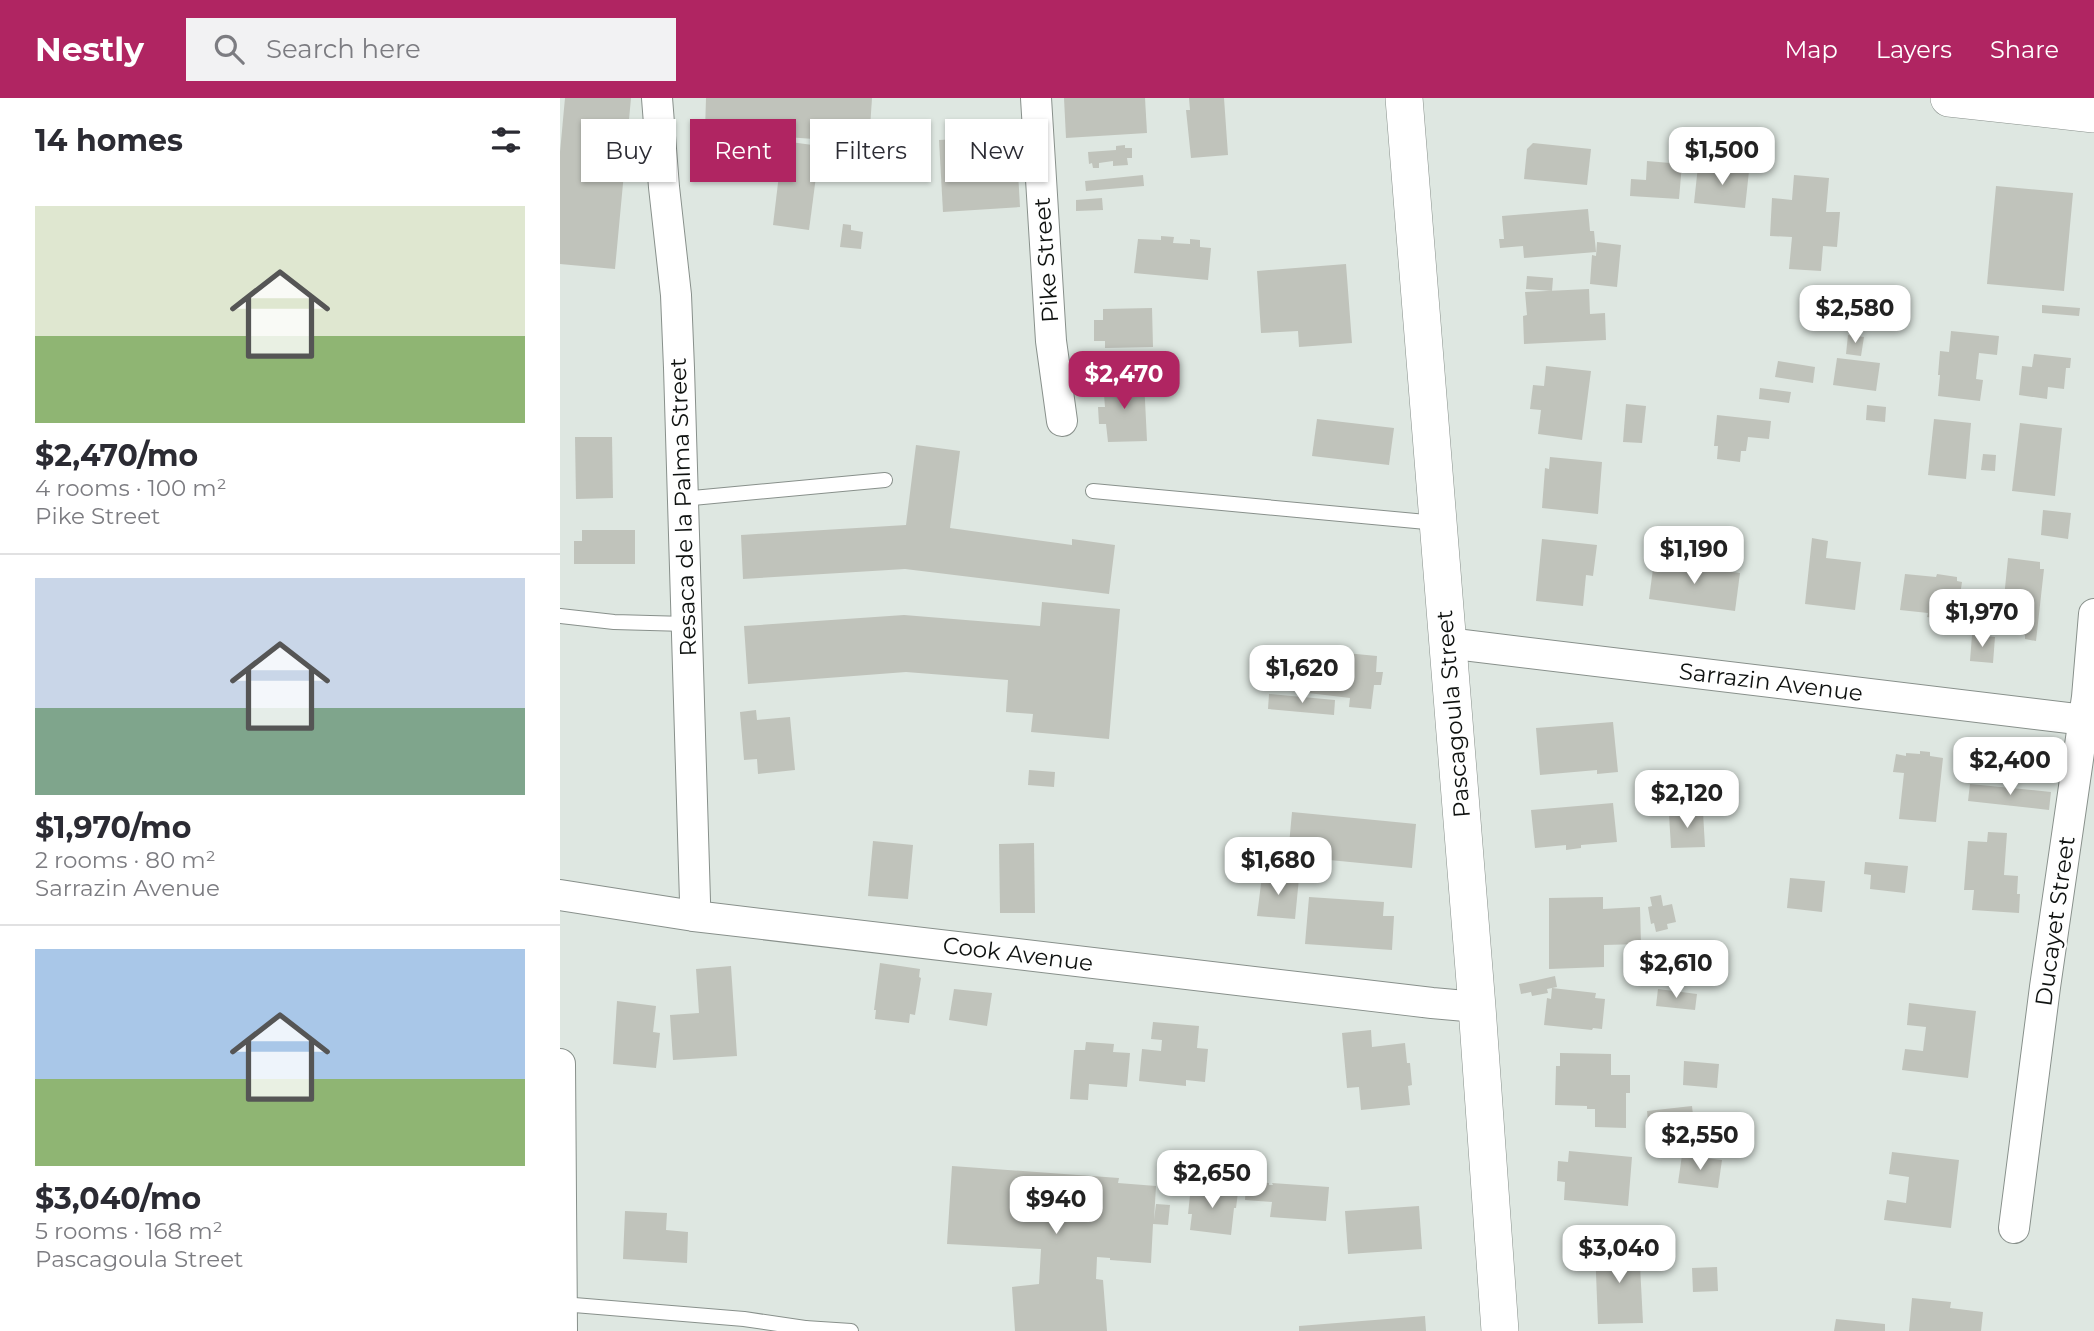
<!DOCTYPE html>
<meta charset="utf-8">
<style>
:root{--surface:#fff;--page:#f2f2f3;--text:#2b2b33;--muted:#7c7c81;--line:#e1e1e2;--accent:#b02562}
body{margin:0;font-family:Montserrat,sans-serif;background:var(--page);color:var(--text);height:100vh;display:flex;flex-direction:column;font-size:26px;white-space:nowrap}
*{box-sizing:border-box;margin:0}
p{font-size:23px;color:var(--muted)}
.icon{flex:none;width:38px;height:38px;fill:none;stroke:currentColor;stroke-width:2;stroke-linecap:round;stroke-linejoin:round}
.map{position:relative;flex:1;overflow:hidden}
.details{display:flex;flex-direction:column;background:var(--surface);width:560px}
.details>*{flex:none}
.guide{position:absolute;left:21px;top:21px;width:665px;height:63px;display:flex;gap:14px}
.price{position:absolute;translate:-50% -60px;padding:0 16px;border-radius:14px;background:#fff;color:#222;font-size:23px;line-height:46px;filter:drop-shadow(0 2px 4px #0008)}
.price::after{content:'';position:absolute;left:50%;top:42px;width:21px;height:16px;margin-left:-10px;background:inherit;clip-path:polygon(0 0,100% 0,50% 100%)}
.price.on{background:var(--accent);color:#fff}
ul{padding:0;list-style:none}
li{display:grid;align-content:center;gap:14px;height:371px;padding:0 35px}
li+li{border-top:2px solid var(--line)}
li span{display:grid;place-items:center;height:217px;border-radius:0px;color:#555}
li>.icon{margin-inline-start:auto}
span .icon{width:126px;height:126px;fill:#fffc;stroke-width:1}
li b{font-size:30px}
h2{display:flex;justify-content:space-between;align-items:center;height:84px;padding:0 35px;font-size:30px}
.chip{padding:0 24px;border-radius:0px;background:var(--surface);box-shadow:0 2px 5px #0004;font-size:24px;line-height:63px}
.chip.on{background:var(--accent);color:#fff}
header{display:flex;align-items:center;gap:42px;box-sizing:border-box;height:98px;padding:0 35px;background:var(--accent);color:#fff}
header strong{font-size:33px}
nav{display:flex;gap:38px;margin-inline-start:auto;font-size:24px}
.search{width:490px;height:63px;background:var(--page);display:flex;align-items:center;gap:18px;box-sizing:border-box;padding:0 24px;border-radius:0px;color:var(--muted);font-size:26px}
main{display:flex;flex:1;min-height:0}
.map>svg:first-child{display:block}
.building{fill:#c0c3bb}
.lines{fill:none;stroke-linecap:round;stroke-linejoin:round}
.service-casing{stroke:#88908b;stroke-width:16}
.minor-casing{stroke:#88908b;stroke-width:32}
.tertiary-casing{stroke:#88908b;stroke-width:38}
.service{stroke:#fff;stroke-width:14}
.minor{stroke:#fff;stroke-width:30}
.tertiary{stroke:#fff;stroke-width:37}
.labels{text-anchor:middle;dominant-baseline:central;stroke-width:5;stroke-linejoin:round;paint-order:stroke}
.street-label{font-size:23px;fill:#0f1210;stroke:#fff}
</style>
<header>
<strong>Nestly</strong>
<div class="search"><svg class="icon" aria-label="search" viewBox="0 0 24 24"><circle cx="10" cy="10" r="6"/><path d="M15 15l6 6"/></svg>Search here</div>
<nav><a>Map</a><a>Layers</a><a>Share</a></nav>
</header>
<main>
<section class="details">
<h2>14 homes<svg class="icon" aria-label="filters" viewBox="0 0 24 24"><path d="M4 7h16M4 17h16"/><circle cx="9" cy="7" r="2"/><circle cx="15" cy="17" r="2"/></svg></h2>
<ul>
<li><span style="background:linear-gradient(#dfe7d0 60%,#8fb573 0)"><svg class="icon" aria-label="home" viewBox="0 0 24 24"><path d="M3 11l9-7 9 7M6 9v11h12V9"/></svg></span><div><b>$2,470/mo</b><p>4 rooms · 100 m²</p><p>Pike Street</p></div></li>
<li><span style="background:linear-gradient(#c9d6e8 60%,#7fa58c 0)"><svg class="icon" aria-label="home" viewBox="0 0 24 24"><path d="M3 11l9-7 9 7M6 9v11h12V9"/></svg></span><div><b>$1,970/mo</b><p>2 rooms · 80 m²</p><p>Sarrazin Avenue</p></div></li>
<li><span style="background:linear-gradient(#a9c7e8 60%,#8fb573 0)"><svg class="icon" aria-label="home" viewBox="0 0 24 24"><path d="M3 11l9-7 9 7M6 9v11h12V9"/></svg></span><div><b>$3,040/mo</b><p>5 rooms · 168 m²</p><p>Pascagoula Street</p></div></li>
</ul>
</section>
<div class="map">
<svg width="1534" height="1233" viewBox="0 0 1534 1233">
<rect width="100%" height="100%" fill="#dee7e1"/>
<g class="building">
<path d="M5,0H71L55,171L0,166V54Z"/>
<path d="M146,0H312L309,45L145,33Z"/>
<path d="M504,0H585L587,35L506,40Z"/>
<path d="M629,0H664L668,57L631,60L626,12H630Z"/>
<path d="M456,38L460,109L383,114L379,42Z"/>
<path d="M223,43L260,48L249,132L213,127Z"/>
<path d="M973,45L1031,51L1027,87L964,81L967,51Z"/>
<path d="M565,47V50H572V60H567L568,67L553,68V63L539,65V70H533L532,65L529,66L528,54L556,52V48Z"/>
<path d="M1087,63L1122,66L1119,101L1070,98L1071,81L1086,82Z"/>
<path d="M1138,68L1189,73L1185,110L1134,105Z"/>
<path d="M583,77L584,88L526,93L525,83Z"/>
<path d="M1234,77L1269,80L1266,114H1280L1277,149L1263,148L1261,173L1229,171L1232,139L1210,138L1212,100L1232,102Z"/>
<path d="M1436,88L1513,95L1504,193L1427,186Z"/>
<path d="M542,100L543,112L516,113V102Z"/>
<path d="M1028,111L1030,133H1034L1036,154L964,160L963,148L940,150L939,141H944L942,118Z"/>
<path d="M283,126L291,127V132L303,134L301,151L280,149Z"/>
<path d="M601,138L614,139L613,145L630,146V141L640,142V149L651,150L648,182L574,175L578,141L601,142Z"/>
<path d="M1037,144L1061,147L1057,189L1030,186L1032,157L1036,158Z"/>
<path d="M786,166L792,245L739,249L738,233L701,235L697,173Z"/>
<path d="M967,178L993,180L992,193L966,191Z"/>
<path d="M1029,191L1030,216L1045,215L1046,242L964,246L963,218L967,217L965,194Z"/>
<path d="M1482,207L1520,210L1519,218L1482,215Z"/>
<path d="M592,210L593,249L545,250V243H534V222H543V211Z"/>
<path d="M1391,233L1439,238L1437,257L1419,255L1416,281L1423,282L1420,303L1378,298L1380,277H1378L1380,253L1389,254Z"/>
<path d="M1288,237L1304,239L1301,258L1286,256Z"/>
<path d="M1474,256L1511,260L1510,270H1506L1504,291L1488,289L1487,301L1459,297L1462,268L1472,269Z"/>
<path d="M1277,260L1320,265L1316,293L1273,287Z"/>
<path d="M1218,263L1255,269L1253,285L1215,279Z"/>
<path d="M986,268L1031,273L1022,342L978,336L981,312L970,311L973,287L984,288Z"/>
<path d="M584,282L587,343L548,344L546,326H539L538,309H545L543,284Z"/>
<path d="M1200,290L1231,294L1229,305L1199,301Z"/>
<path d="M1066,306L1086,308L1082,345L1063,344Z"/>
<path d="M1307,307L1326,309L1325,324L1306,322Z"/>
<path d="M1157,317L1211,323L1209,341L1188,339L1186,353H1181L1180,364L1157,361L1158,348H1154Z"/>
<path d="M757,321L834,330L829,367L752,358Z"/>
<path d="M1374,321L1411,325L1406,381L1368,377Z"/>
<path d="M1460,325L1502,330L1495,398L1452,393Z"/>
<path d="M15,339H52L53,400L16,401Z"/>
<path d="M356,347L400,353L390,430L512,447V441L555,447L549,496L345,471L183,481L181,437L346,427Z"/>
<path d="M1423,356L1436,357L1435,373L1421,372Z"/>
<path d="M990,359L1042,364L1038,416L982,410L985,370L989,371Z"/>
<path d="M1483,412L1511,415L1508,441L1481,437Z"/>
<path d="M22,432H75V466H14V443H22Z"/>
<path d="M1252,440L1268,443L1266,460L1301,464L1295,512L1245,506Z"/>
<path d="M982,441L1037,447L1033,478L1026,477L1023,508L976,503Z"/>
<path d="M1448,460L1480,464V471H1484L1476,543L1465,541V537L1413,531L1416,508L1425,510L1426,498L1444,500Z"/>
<path d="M1094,463L1180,475L1175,513L1089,501Z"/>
<path d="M1345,476L1376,479L1377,476L1397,479V483L1402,484L1397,517H1391V522L1367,519L1368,515L1340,512Z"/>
<path d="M482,504L560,511L549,641L471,634L473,616L446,614L448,582L346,574L188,586L184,528L344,517L480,528Z"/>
<path d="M1412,537L1435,539L1433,565L1410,563Z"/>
<path d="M744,551L817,558L816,574H823L821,587H814L811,611L789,609L790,600L740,594Z"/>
<path d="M709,596L775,602L774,617L708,611Z"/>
<path d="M196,612L197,622L230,619L235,672L198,676L197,661L184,662L180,614Z"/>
<path d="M1053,624L1058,674L1037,676V672L980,677L976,630Z"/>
<path d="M1360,653L1370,654V658L1383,660L1376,724L1339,721L1344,675L1333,674L1336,656L1346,658V655L1360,656Z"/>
<path d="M469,672L495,674L494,689L468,687Z"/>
<path d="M1410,686L1491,694L1489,712L1408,703Z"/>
<path d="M1053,705L1057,744L1021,747V750L1006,752V747L975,750L971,712Z"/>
<path d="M732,714L856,726L852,770L728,758Z"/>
<path d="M1143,714L1145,749L1111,750L1109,716Z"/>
<path d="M1428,734L1447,735L1444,777L1458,778L1457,796H1460L1459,815L1412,812L1414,792H1404L1408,743L1427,744Z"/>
<path d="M313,743L353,747L348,801L308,798Z"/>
<path d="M474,745L475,815H440L439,746Z"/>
<path d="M1305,764L1348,768L1345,795L1310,791L1311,777L1304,776Z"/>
<path d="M702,778L739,780L735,821L697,818Z"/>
<path d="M1230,780L1265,783L1262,814L1227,810Z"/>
<path d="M1101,797L1103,808L1112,806L1116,824L1107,826L1108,831L1096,834L1094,825L1091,826L1088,809L1092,808L1090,799Z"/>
<path d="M749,799L824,804L823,818H834L832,852L745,846Z"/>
<path d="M1043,799V811L1080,809L1081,846L1044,847V869L989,871V800Z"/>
<path d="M320,865L360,871L359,879L361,880L355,917L350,916L349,925L315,921L316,912H314Z"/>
<path d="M171,868L177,958L113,962L110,917L139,915L136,871Z"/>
<path d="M995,878L997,889L987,891L988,895L972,898L971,894L961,896L959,886Z"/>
<path d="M992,890L1036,895L1035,900L1045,901L1042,931L1033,930L1032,932L984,927L987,900L991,901Z"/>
<path d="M394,891L432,895L427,928L389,922Z"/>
<path d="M1098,891L1137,896L1135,912L1096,908Z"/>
<path d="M57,903L96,908L93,934L100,935L96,970L53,966Z"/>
<path d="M1349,905L1416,913L1408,980L1342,972L1345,951L1363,953L1366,929L1347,927Z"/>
<path d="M593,924L639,928L637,950L648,951L645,984L626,982V988L579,983L582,951L601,953L602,942L591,941Z"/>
<path d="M811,932L812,949L845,945L847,965H850L852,987L848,988L850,1007L801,1012L799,989L787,990L782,935Z"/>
<path d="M526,944L554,946L553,954L570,955L567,989L529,986L528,1002L510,1001L514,952H525Z"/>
<path d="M1000,955L1051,956V977H1070V995H1066V1030L1035,1029V1011H1027V1008L995,1007L996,968H1000Z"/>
<path d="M1124,963L1159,966L1157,990L1123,987Z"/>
<path d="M1132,1008L1133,1017L1100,1021L1101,1027L1092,1028L1091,1023L1088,1024L1087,1013Z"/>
<path d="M1009,1053L1072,1059L1068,1108L1004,1102L1005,1084L997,1083L998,1063L1008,1064Z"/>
<path d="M1332,1054L1399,1062L1391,1130L1324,1122L1327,1102L1346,1105L1349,1079L1329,1076Z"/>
<path d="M1122,1057L1162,1062L1158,1090L1118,1085Z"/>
<path d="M392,1068L559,1080L558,1085L596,1088L594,1122L596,1106L610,1107L608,1127L593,1126L591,1165L550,1162V1160L537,1159L536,1181L543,1182L547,1233H455L452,1189L479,1186L481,1151L387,1146Z"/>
<path d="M686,1083L709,1085V1087H713L712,1085L769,1089L766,1123L710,1119L712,1104L685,1102Z"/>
<path d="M631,1088L678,1094L676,1110H674L671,1137L630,1132L632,1116H628Z"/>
<path d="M859,1108L862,1151L788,1156L785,1113Z"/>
<path d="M65,1113L107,1115L106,1132L128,1134L127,1165L63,1161Z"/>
<path d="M1079,1148L1083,1225L1038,1226L1035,1150Z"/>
<path d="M1157,1169L1158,1193L1133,1194L1132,1170Z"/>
<path d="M1352,1200L1391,1204L1390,1210L1423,1214L1421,1233H1349Z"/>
<path d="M865,1218L866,1233H739V1228Z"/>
<path d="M1276,1221L1325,1226V1233H1274Z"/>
</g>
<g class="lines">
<defs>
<g id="service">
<path d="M533,393L877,425"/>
<path d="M122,401L325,382"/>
<path d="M0,518L54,524L126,526"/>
<path d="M2,1206L184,1221L245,1230V1233"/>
<path d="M245,1230L291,1233"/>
</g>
<g id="minor">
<path d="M97,0L104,89L116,197L119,270L135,803L134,818"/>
<path d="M476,0L491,243L502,323"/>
<path d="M887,545L1534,623"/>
<path d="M0,797L134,818L872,905L917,909"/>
<path d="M0,966L2,1233"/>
<path d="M1454,1130L1485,889L1527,599L1534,516"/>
</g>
<g id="tertiary">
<path d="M844,0L917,909L940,1233"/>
<path d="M1389,0L1534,16"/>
</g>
</defs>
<use href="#service" class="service-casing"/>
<use href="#minor" class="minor-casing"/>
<use href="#tertiary" class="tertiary-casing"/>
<use href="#service" class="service"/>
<use href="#minor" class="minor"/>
<use href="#tertiary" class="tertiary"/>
</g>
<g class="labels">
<g class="street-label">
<text transform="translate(486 162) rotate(-94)">Pike Street</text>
<text transform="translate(123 409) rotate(-92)">Resaca de la Palma Street</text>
<text transform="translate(1211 584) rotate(7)">Sarrazin Avenue</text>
<text transform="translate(893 616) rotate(-95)">Pascagoula Street</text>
<text transform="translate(1495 823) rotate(-82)">Ducayet Street</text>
<text transform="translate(458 856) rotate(7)">Cook Avenue</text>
</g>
</g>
</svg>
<b class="price" style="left:1162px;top:89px">$1,500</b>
<b class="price" style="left:1295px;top:247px">$2,580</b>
<b class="price on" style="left:564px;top:313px">$2,470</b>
<b class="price" style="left:1134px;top:488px">$1,190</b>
<b class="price" style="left:1422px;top:551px">$1,970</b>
<b class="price" style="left:742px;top:607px">$1,620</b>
<b class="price" style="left:1450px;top:699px">$2,400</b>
<b class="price" style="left:1127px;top:732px">$2,120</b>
<b class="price" style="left:718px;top:799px">$1,680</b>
<b class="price" style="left:1116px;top:902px">$2,610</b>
<b class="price" style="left:1140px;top:1074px">$2,550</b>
<b class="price" style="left:652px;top:1112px">$2,650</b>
<b class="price" style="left:496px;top:1138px">$940</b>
<b class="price" style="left:1059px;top:1187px">$3,040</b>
<div class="guide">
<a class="chip">Buy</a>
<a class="chip on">Rent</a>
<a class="chip">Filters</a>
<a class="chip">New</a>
</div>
</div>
</main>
